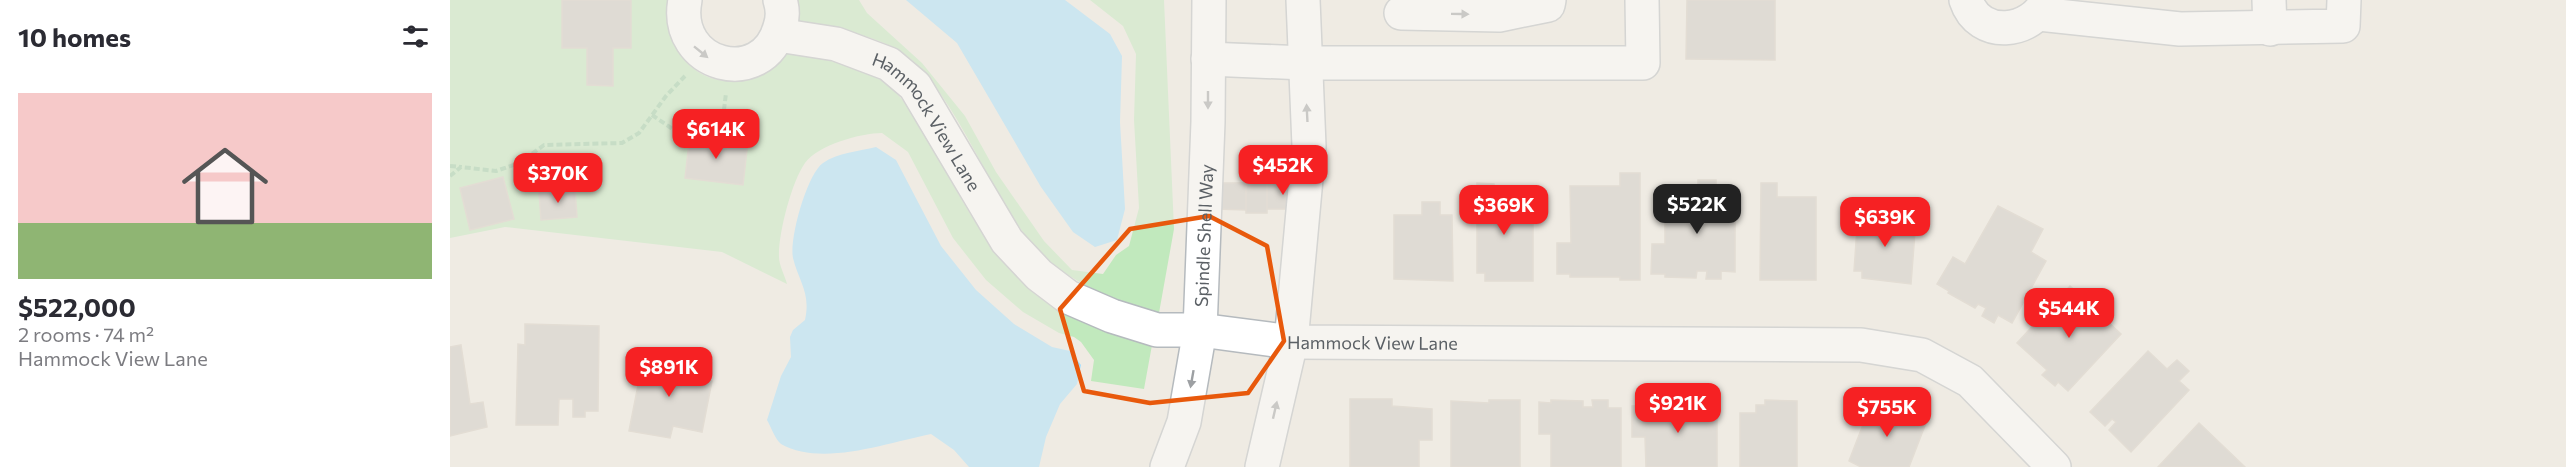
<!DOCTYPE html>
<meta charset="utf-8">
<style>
:root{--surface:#fff;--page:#f2f2f3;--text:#2b2b33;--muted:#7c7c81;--accent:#f62123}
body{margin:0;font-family:Commissioner,sans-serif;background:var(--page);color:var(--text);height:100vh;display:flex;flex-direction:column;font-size:22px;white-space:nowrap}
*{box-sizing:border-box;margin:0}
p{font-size:20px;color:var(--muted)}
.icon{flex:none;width:33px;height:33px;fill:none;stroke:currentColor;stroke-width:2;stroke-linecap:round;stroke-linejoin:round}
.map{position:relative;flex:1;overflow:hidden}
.drawer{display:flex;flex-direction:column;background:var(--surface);width:450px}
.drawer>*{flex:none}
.price{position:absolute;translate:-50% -51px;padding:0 14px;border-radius:12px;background:var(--accent);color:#fff;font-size:20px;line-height:39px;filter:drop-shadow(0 2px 3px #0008)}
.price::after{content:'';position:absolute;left:50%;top:36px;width:18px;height:14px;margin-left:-9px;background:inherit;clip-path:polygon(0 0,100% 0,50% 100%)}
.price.on{background:#222;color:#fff}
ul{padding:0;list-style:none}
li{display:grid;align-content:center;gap:12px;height:318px;padding:0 18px}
li span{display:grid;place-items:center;height:186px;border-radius:0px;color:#555}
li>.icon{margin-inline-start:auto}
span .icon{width:108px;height:108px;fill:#fffc;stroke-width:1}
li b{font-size:26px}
h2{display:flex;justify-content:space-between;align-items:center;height:72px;padding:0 18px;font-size:26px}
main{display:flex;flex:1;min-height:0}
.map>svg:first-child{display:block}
.green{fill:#c1e9bd}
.water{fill:#a2dfff}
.building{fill:#ccc7c2;stroke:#d4ccc0;stroke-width:1.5}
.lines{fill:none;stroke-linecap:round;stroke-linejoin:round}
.minor-casing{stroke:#b5babe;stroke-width:36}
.path{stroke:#97cca2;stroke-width:4;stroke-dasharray:6 3;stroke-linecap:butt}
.minor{stroke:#fff;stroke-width:33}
.oneway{fill:#9da0a3}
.marked{fill:none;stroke:#e8590c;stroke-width:4.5;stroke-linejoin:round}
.labels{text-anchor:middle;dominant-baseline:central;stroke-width:6;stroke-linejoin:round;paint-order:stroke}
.street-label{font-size:18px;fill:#5b6065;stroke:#fff}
</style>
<main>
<section class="drawer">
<h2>10 homes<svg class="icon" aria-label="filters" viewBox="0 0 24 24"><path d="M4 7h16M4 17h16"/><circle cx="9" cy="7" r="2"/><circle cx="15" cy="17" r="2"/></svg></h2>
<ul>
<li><span style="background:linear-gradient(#f6c9c9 70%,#8fb573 0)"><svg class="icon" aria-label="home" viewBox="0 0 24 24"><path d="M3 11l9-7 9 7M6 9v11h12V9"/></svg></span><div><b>$522,000</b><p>2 rooms · 74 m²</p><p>Hammock View Lane</p></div></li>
</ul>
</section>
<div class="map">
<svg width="2116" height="467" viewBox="0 0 2116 467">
<rect width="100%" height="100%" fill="#efebe3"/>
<g class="green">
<path d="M0,0H218C211,43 243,88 291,80C303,78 324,60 335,53C364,57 405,63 431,80C454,95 466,120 480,144C509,193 534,247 576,286C610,319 657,332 702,345L694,389L641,381L644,360L631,342L624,337L609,333L573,312L536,280L503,238L458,152L432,133C411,133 368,145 355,163C342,181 328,234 329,257C329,265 335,276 337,284L272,252L55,227L0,238Z"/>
<path d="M347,0H409L417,13L472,63L515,116L546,172L594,241L622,270L653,274L666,255L679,246L689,208L684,120L686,54L673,26L640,0H714L724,229L709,313C670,301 633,289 602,263C578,244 562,217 547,191C523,150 486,69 445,48C414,33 382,27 348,21Z"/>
</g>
<g class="water">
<path d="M456,0H615L660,34L672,56L670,122L675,209L667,240L645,247L623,232L591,187L507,43Z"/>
<path d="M426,147L446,160L491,246L526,290L564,324L602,347L620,351L631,365L627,384L610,404L596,437L589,467H519L504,450L481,434C436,443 372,467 331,444C325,439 321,427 317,420L331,376L341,357L340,337L343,330L355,320C361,293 349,282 343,258C339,239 357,174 373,163C387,153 410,151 426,147Z"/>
</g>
<g class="building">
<path d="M112,0H181V48H163V86L137,85V48H112Z"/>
<path d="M1237,0H1325V60L1236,59Z"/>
<path d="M240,134L298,141L293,185L235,178Z"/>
<path d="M1170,173H1190V280H1170V277H1120V274H1107V243H1121L1120,186H1170Z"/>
<path d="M53,177L64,219L20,230L10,188Z"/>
<rect x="796" y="180" width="21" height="33"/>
<path d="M1248,180H1266V201H1285V272L1271,271V279H1256L1257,271H1247L1246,278L1215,277V274H1201L1202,244H1215V194H1248Z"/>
<path d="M766,183H796V210L766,209Z"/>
<rect x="817" y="183" width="31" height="26"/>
<path d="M1027,183L1044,184V197H1083V281H1035V273H1027Z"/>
<path d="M1311,183H1327V197H1366V280H1310Z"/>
<path d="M125,189L127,217L91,220L89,192Z"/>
<path d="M972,202H990V215H1002L1003,281L944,279V215H972Z"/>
<path d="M1548,206L1593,229L1581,252L1596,261L1562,323L1548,315L1544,323L1532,316L1536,308L1528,304L1525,308L1498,293L1499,291L1487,284L1503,257L1515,264Z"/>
<path d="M1408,214L1466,219L1461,284L1412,278V271H1404Z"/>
<path d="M1620,286L1671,334L1618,391L1608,382L1605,386L1592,375L1597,370L1567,343Z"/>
<path d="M75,324L149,326L148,411H135V417H123V399H109L108,425H66L68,344L75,345Z"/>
<path d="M11,345L20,404L33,402L37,427L0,436V347Z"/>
<path d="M1698,351L1717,369L1727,360L1739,371L1729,381L1739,390L1681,452L1659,430L1666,422L1662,419L1655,426L1640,412Z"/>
<path d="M194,355L248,366L246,377L262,381L252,432L223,426L220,438L179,431Z"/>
<path d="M900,399H942V406L982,409V440H969V467H900Z"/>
<path d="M1423,399L1454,411L1453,414L1476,423L1459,467H1411L1399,461Z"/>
<path d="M1039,400H1070V467H1001V401L1039,403Z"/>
<path d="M1101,400L1133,401V407H1143L1142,400H1158V408H1171V467H1101V434H1089V402L1101,403Z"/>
<path d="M1222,400L1267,403V467H1196L1195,437H1182V406L1222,404Z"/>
<path d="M1315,400L1347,401V467H1290V413H1306V405H1315Z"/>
<path d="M1749,423L1795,467H1708Z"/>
</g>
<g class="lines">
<defs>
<g id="minor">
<path d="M235,0C222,67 313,90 330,27C333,18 333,9 330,0"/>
<path d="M1516,0C1529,40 1582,34 1597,0"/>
<path d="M1819,0L1820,29"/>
<path d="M951,13L1049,15L1098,5L1099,0"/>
<path d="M1589,14L1730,29L1893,26L1894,0"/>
<path id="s1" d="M328,35L386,44L439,64L465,86L557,241L589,275L618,297L662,316L707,330H750L841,342L1411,345L1472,355L1520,381L1604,467"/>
<path d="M758,59L855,63H1193L1192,0"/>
<path id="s2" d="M717,467L734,422L750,330L758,122L759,0"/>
<path d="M812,467L841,342L859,146L853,0"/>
</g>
</defs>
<use href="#minor" class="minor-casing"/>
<g class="path">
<path d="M202,115L224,130L271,135L276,93"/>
<path d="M0,166L11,167"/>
<path d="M0,176L11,167L46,171L69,163L94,145L172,143L189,133L216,96L235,76"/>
</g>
<use href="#minor" class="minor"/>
</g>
<defs><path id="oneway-solid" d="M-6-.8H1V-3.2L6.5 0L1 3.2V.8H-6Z" transform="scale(1.5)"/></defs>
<g class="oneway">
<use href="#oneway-solid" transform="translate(1010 14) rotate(1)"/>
<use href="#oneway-solid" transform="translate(251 52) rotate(39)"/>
<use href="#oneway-solid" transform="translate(758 100) rotate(90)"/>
<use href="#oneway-solid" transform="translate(857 113) rotate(-93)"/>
<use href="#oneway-solid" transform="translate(742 379) rotate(100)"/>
<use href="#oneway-solid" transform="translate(825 410) rotate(-77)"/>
</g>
<path d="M0 0H2116V467H0ZM759,216L817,246L834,341L798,393L700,403L634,391L610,309L680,229Z" fill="#efebe3" fill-opacity=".55" fill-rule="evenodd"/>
<path class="marked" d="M759,216L817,246L834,341L798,393L700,403L634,391L610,309L680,229Z"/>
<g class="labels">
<g class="street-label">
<text stroke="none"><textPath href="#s1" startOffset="184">Hammock View Lane</textPath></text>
<text stroke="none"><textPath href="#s2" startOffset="236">Spindle Shell Way</textPath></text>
<text stroke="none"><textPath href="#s1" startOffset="724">Hammock View Lane</textPath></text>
</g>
</g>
</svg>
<b class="price" style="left:266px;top:160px">$614K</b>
<b class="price" style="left:833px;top:196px">$452K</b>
<b class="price" style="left:108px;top:204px">$370K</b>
<b class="price on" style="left:1247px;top:235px">$522K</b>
<b class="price" style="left:1054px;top:236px">$369K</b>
<b class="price" style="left:1435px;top:248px">$639K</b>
<b class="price" style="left:1619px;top:339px">$544K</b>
<b class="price" style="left:219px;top:398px">$891K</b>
<b class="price" style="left:1228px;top:434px">$921K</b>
<b class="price" style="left:1437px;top:438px">$755K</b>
</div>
</main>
